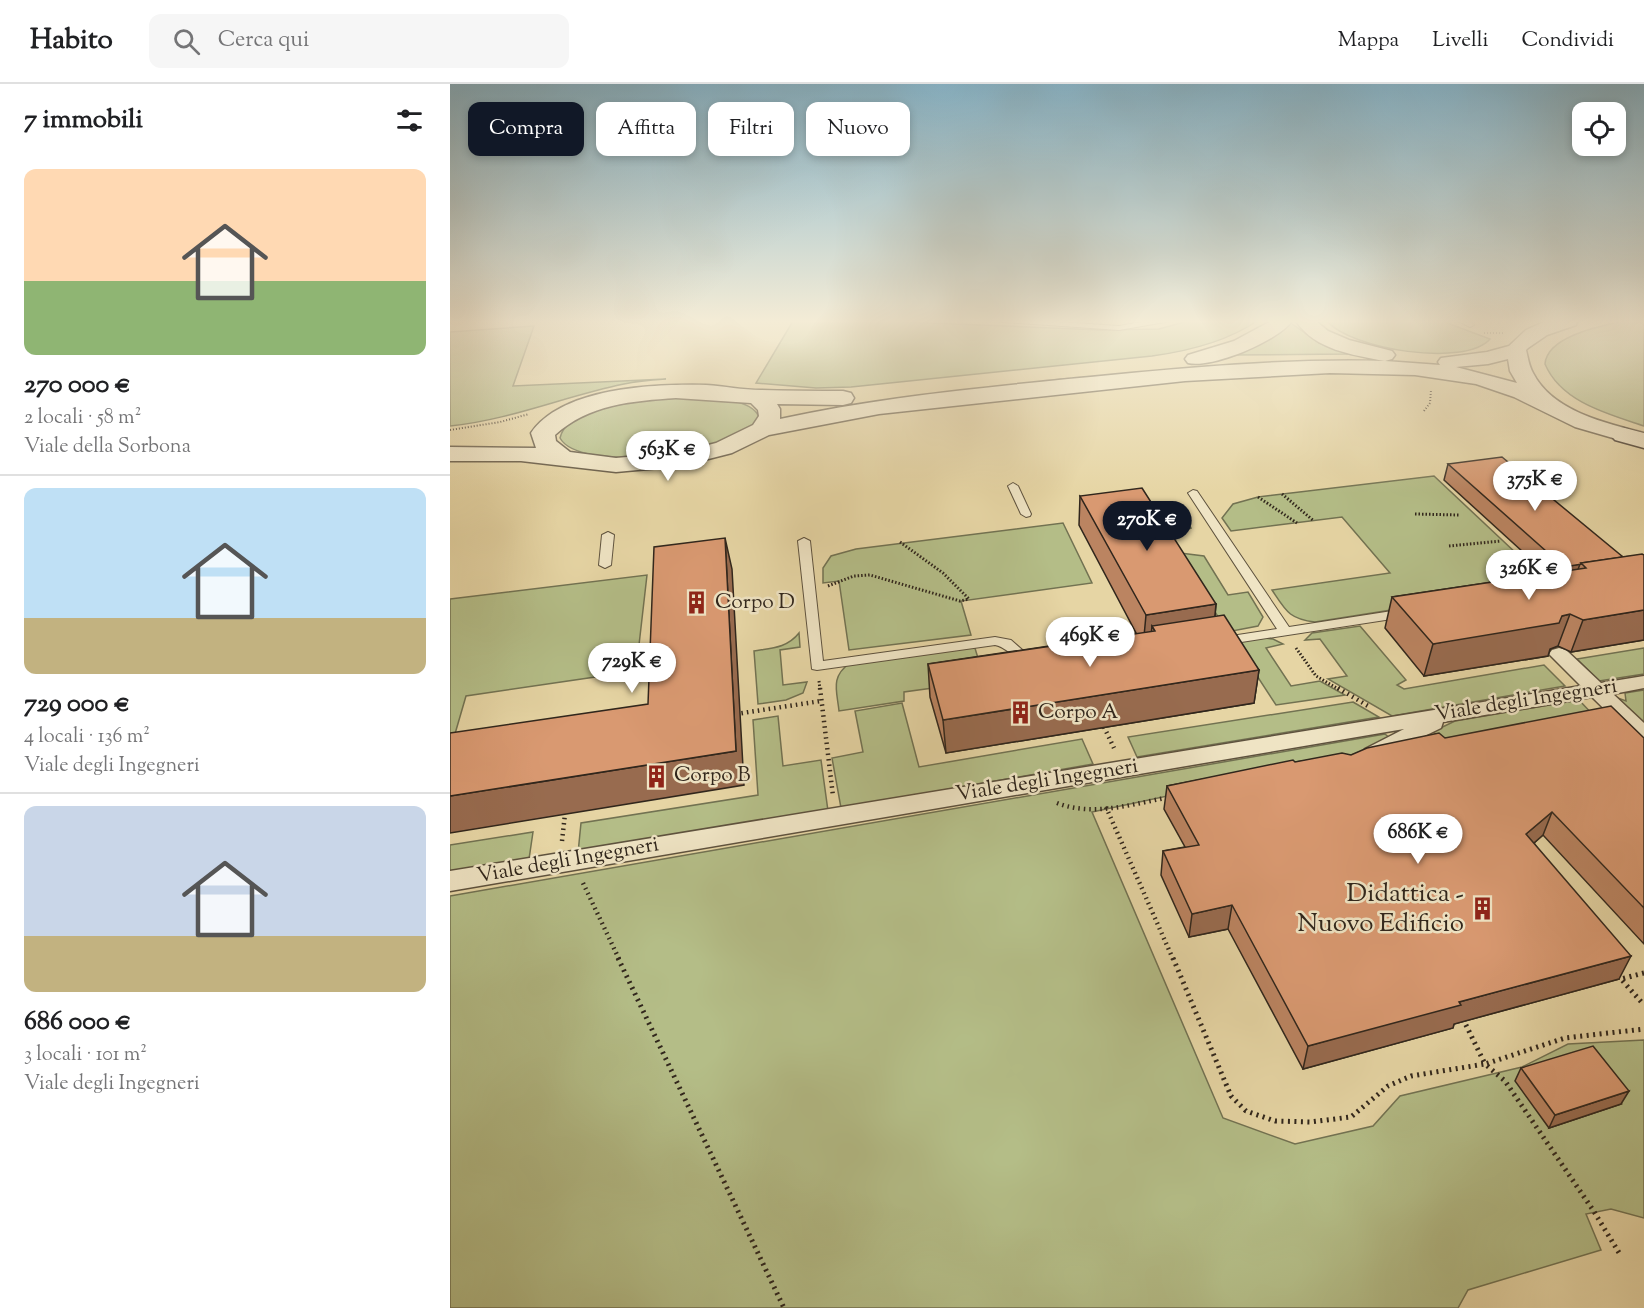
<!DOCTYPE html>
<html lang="it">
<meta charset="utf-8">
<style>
:root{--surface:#fff;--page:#f6f6f6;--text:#202124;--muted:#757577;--line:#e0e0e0;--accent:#111827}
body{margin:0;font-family:"Sorts Mill Goudy",serif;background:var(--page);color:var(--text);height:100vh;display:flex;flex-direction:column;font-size:22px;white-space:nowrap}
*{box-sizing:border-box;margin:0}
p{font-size:20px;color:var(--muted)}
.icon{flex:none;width:33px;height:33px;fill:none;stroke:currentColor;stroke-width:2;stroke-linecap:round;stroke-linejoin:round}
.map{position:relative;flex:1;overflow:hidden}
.drawer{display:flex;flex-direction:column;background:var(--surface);width:450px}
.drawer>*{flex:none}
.banner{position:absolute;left:18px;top:18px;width:570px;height:54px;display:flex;gap:12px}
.tools{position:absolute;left:1122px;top:18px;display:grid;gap:12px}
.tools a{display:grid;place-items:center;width:54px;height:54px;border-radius:12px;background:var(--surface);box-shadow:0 3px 9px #0003;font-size:30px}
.price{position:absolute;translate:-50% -51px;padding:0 14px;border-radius:21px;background:#fff;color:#222;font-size:20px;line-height:39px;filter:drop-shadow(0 2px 3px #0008)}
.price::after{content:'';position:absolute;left:50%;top:36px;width:18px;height:14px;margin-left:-9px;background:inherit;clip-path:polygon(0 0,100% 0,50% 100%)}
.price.current{background:var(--accent);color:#fff}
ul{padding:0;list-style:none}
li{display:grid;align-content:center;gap:12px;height:318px;padding:0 24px}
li+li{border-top:2px solid var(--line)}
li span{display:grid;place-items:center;height:186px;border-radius:12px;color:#555}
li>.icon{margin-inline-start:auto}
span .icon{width:108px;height:108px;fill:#fffc;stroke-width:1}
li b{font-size:26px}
h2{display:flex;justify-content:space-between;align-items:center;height:72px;padding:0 24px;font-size:26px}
.tag{padding:0 21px;border-radius:12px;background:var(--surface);box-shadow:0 3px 9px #0003;font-size:21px;line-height:54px}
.tag.current{background:var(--accent);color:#fff}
header{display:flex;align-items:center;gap:36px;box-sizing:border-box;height:84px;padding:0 30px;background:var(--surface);border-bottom:2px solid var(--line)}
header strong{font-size:28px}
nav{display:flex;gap:33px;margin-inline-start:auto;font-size:21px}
.search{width:420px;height:54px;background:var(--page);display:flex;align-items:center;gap:15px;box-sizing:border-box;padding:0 21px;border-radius:12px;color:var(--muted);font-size:22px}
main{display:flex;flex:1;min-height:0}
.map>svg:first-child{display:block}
.green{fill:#b4bd87;stroke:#727252;stroke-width:1.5}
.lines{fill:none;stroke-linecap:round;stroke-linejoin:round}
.service-casing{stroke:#5e523e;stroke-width:2}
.pedestrian-casing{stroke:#5e523e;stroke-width:3}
.tertiary-casing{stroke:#5e523e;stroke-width:3}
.secondary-casing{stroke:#30261c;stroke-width:3}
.path-far3{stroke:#30261c;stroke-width:2;stroke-dasharray:1 2;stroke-linecap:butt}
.path-far2{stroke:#30261c;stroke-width:3;stroke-dasharray:1.5 2;stroke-linecap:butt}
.path-far1{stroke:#30261c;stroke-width:4.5;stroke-dasharray:1.5 4;stroke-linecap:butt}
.path{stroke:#30261c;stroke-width:5;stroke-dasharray:2 4.5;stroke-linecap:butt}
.service{fill:#efe4c4;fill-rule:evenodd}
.pedestrian{fill:#efe4c4;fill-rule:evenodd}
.tertiary{fill:#efe4c4;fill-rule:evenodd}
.secondary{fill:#efe4c4;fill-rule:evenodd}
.wall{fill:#bb8461;stroke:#30261c;stroke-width:1.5}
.shaded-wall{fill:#986b4f;stroke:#30261c;stroke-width:1.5}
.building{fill:#d99971;stroke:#30261c;stroke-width:1.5}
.labels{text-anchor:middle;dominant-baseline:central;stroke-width:5;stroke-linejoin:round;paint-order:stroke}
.poi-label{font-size:21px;fill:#30261c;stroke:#efe4c4;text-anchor:start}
.street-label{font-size:21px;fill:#30261c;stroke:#efe4c4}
.near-poi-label{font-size:26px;fill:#30261c;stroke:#efe4c4;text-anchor:end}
</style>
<header>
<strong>Habito</strong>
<div class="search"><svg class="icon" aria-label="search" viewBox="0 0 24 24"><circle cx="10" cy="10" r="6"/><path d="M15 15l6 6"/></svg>Cerca qui</div>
<nav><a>Mappa</a><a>Livelli</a><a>Condividi</a></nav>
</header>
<main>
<section class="drawer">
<h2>7 immobili<svg class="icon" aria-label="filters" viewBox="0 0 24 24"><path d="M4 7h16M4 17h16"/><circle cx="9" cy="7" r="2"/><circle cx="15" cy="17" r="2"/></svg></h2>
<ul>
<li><span style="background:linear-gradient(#ffd9b3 60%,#8fb573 0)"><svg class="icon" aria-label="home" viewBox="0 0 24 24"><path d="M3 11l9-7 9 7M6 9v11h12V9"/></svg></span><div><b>270 000 €</b><p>2 locali · 58 m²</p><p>Viale della Sorbona</p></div></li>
<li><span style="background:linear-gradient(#bfe0f5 70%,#c2b280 0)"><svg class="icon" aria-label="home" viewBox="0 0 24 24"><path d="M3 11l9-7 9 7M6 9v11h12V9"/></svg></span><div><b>729 000 €</b><p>4 locali · 136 m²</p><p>Viale degli Ingegneri</p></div></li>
<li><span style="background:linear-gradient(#c9d6e8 70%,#c2b280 0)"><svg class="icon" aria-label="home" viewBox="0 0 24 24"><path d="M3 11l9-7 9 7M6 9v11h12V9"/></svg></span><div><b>686 000 €</b><p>3 locali · 101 m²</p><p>Viale degli Ingegneri</p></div></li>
</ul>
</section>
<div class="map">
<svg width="1194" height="1224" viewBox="0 0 1194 1224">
<rect width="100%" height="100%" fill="#e6d5a4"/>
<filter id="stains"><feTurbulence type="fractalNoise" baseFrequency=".00333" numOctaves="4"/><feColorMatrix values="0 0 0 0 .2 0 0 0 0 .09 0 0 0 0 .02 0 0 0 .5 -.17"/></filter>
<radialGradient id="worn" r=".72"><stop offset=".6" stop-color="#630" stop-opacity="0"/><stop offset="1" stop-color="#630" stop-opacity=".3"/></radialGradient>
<g class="green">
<path d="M343,237H430L651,246L709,245L738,237H807C776,258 739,267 702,272L401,303L366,304L306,299Z"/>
<path d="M877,237H992L1040,255C1015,284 900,265 877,237Z"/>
<path d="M1174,237H1194V342C1158,330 1111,318 1095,280C1097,252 1151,242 1174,237Z"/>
<path d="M841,239L869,259L898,270L777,271L828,249Z"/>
<path d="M84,242L63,302L216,295C202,296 188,297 174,300C115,312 60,336 0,342V248Z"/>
<path d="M220,312C242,314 300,310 309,333C295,370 130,391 110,354C117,321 193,316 220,312Z"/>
<path d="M984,392L1100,501L865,538C839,535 836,527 822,506L940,489L892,433L781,447L772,434L783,420L808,413Z"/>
<path d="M700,426C717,428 732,427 741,444L715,453Z"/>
<path d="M613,439L642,499L511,517L521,551L399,566L389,497L373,499V484L381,472L406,465Z"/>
<path d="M730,469L754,472L778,511L798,508L813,533L808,542L777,548Z"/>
<path d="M197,491L186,587L16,612L0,667V515Z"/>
<path d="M910,542L956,596L947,601L954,605L1094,581L1115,602L942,632L878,595L897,592L870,555L855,556L862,549Z"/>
<path d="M349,549L350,563L330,566L333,601L357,598L353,609L336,616L308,620L304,567C322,564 337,564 349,549Z"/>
<path d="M815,554L823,555L833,560L816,564L841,602L870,597L895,611L826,621L785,558Z"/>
<path d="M524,561L535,597L454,608V617L389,627C387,607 380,593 400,579Z"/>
<path d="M1194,564V590L1149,597L1127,575Z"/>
<path d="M1194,606V641L1165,613L1176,617L1175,609Z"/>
<path d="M1129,616L1146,634L1008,660L982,648L1005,637Z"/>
<path d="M903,618L929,633L687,673L678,653Z"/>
<path d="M452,619L469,683L632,655L643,680L391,724L382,674L413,668L405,627Z"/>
<path d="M328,632L333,682L371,676L378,727L128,769L131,739L308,711L303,636Z"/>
<path d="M935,650L941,655L892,675L642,728L773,1034L845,1060L923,1042L950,1012L1072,983L1118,960L1194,956V1134L1161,1125L1136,1130L1151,1166L1018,1206L1008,1224H0V812Z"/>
<path d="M83,748L79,775L0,789V761Z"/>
</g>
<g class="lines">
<defs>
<g id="service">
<path d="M539,237H594L669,242L697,237H721L669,246Z"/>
<path d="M1008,237H1019L1024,241L1020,243Z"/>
<path d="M563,399L568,402L581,430L580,432L576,433L571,430L558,402Z"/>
<path d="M743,406L747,407L839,543L955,525L961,529L955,533L772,561L768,560L766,557L768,554L827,545L738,409Z"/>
<path d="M158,448L164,451L161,481L155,484L149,481L152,451Z"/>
<path d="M354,454L360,457L373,577L545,553L561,556L585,577L584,580C569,583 559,563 545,561L367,586L362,585L348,457Z"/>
</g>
<path id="pedestrian" d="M1109,564L1116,566L1151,599L1194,592V604L1163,610L1194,639V658L1186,656L1142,613L993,638L991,644L923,677L915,675L912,670L915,665L954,645L0,807V787L1131,602L1099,570L1102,566Z"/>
<g id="tertiary">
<path d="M821,237H842C828,257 761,285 738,279L735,275L738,271L784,257Z"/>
<path d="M846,237H866L878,247L899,256L942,267L945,271L942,275L935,277L990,281L988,278L991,274L1037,268L1059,262L1076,246L1096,237H1128L1126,241L1097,251L1078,264L1076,266C1078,274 1079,282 1083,289C1102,327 1155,339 1194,349V363L1125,343L1064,313L1026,300L965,291L880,289L735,297L429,330L319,351L282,369L231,382L166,388L71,377H0V363L86,364L81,349C113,303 206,300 256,301C274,302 293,306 311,306C338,307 366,307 393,307L401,309L404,314L401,319L393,321L327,320L330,325V335C425,314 521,305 618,295C723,285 829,274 935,277C903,271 865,266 846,237ZM1058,275L1060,287L1067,299L1006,283L1038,280ZM226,314L301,319L308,326L309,332L303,341L266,359L231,368L166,374L120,368L106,357L105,351C139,320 183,317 226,314Z"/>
</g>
<g id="secondary">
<path d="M1101,237H1122C1117,245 1111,245 1103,243Z"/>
<path d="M1173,344L1194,350V364L1165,356L1161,351L1165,346Z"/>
</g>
</defs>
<use href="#service" class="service-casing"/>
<use href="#pedestrian" class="pedestrian-casing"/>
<use href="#tertiary" class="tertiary-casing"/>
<use href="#secondary" class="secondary-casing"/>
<g class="path-far3">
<path d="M1034,249H1053"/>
<path d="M974,327L980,319L981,306"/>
<path d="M0,346L50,338L79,330"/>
</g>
<g class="path-far2">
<path d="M832,410L864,437"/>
<path d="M808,413L847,439"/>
<path d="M965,430L1009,431"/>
<path d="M450,458L493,489L519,515"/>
<path d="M999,462L1051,457"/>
<path d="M378,502L404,492L420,491L510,517L519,515"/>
<path d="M846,564L866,592L890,606"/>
<path d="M369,597L370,606"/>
</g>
<g class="path-far1">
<path d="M370,604L383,712"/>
<path d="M888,604L918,622"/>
<path d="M286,630L371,617"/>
<path d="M654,643L664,664"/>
<path d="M607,719C643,733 683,720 720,713"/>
<path d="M656,723L723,875"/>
<path d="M112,757L115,730"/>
<path d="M133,799L169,875"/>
</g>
<g class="path">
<path d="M168,874L334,1224"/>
<path d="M723,874L781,1012L796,1027L825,1037L860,1038L901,1033L938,1002L961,992L1035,980L1055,997L1143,1126L1171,1172"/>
<path d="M1194,889L1171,895L1194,921"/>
<path d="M1013,935L1035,980L1115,954L1194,945"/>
</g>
<use href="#service" class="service"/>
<use href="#pedestrian" class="pedestrian"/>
<use href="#tertiary" class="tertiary"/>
<use href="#secondary" class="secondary"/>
</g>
<g class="wall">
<path d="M998,380L1173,473L1194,471V556L1121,568L1108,562L1100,565L1098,572L974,592L935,544L942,513L1097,490L994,396Z"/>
<path d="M630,412L766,520L765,532L809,586L804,619L496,669L480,613L478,580L686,549L629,441Z"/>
<path d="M995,654H1194V860L1093,751L1084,759L1169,895L1004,940L1003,944L853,985L778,845L739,853L711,791L713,767L735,763L714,725L717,702L845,678L901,671Z"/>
<path d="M1071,984L1171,1020L1099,1044L1065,997Z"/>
</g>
<g class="shaded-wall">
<path d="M275,454L282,485L294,701L0,749V712L286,667Z"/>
<path d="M1130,480L1124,497L1108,500L1114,483Z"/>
<path d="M766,520L763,552L705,547L702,542L700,562L693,563L696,531Z"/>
<path d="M1194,526V556L1121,568L1133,536Z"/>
<path d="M1120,530L1108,562L1100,565L1098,572L974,592L983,560L1112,532Z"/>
<path d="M809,586L804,619L496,669L493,636Z"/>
<path d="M1102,728L1093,751L1068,773L1076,750Z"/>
<path d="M782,821L778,845L739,853L742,830Z"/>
<path d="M1181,872L1169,895L1004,940L1003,944L853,985L858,962L1009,918Z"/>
<path d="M1179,1007L1171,1020L1099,1044L1105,1031Z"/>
</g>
<g class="building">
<path d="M1052,373L1173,473L1131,479L1132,480L1114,483L998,380Z"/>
<path d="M692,404L766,520L696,531L630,412Z"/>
<path d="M275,454L286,667L0,712V649L198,620L204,463Z"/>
<path d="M1192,470L1194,471V526L1133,536L1120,530L1112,532L1109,539L983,560L942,513L1136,484L1131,479Z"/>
<path d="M774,531L809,586L493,636L478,580L705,547L702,542Z"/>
<path d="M1161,622L1194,654V824L1102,728L1076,750L1181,872L1009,918L1011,921L858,962L782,821L742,830L713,767L749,761L717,702L843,676L845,678L892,669L901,671L917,664L989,649L995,654Z"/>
<path d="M1143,962L1179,1007L1105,1031L1071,984Z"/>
</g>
<linearGradient id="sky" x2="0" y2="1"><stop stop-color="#87b6cc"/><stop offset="0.58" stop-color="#f4ecd6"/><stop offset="1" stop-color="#f4ecd6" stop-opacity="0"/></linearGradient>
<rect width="1194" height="409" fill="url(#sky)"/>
<defs>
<symbol id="building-bare" viewBox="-9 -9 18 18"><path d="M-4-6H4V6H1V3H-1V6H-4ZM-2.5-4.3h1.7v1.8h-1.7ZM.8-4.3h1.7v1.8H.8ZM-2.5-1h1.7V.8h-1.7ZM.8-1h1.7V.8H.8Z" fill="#8f2418" stroke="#efe4c4" stroke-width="2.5" paint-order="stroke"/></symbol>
</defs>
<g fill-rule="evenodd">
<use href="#building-bare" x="230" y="502" width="33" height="33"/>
<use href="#building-bare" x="554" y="612" width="33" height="33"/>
<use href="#building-bare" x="190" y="676" width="33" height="33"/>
<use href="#building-bare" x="1016" y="808" width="33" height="33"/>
</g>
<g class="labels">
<g class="poi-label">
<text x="265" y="519">Corpo D</text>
<text x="588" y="629">Corpo A</text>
<text x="224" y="692">Corpo B</text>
</g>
<g class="street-label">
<text transform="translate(1076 617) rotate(-9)">Viale degli Ingegneri</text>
<text transform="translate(597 697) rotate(-9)">Viale degli Ingegneri</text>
<text transform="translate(118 777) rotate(-10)">Viale degli Ingegneri</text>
</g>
<g class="near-poi-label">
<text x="1014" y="810">Didattica -<tspan x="1014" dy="30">Nuovo Edificio</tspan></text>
</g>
</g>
<rect width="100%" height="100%" filter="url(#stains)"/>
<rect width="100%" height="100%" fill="url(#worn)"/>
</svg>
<div class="tools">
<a><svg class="icon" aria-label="locate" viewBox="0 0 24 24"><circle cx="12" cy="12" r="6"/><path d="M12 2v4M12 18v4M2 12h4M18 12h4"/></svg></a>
</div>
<b class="price" style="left:218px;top:398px">563K €</b>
<b class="price" style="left:1085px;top:428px">375K €</b>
<b class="price current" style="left:697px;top:468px">270K €</b>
<b class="price" style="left:1079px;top:517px">326K €</b>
<b class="price" style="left:640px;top:584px">469K €</b>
<b class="price" style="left:182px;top:610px">729K €</b>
<b class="price" style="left:968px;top:781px">686K €</b>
<div class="banner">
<a class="tag current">Compra</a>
<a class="tag">Affitta</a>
<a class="tag">Filtri</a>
<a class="tag">Nuovo</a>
</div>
</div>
</main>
